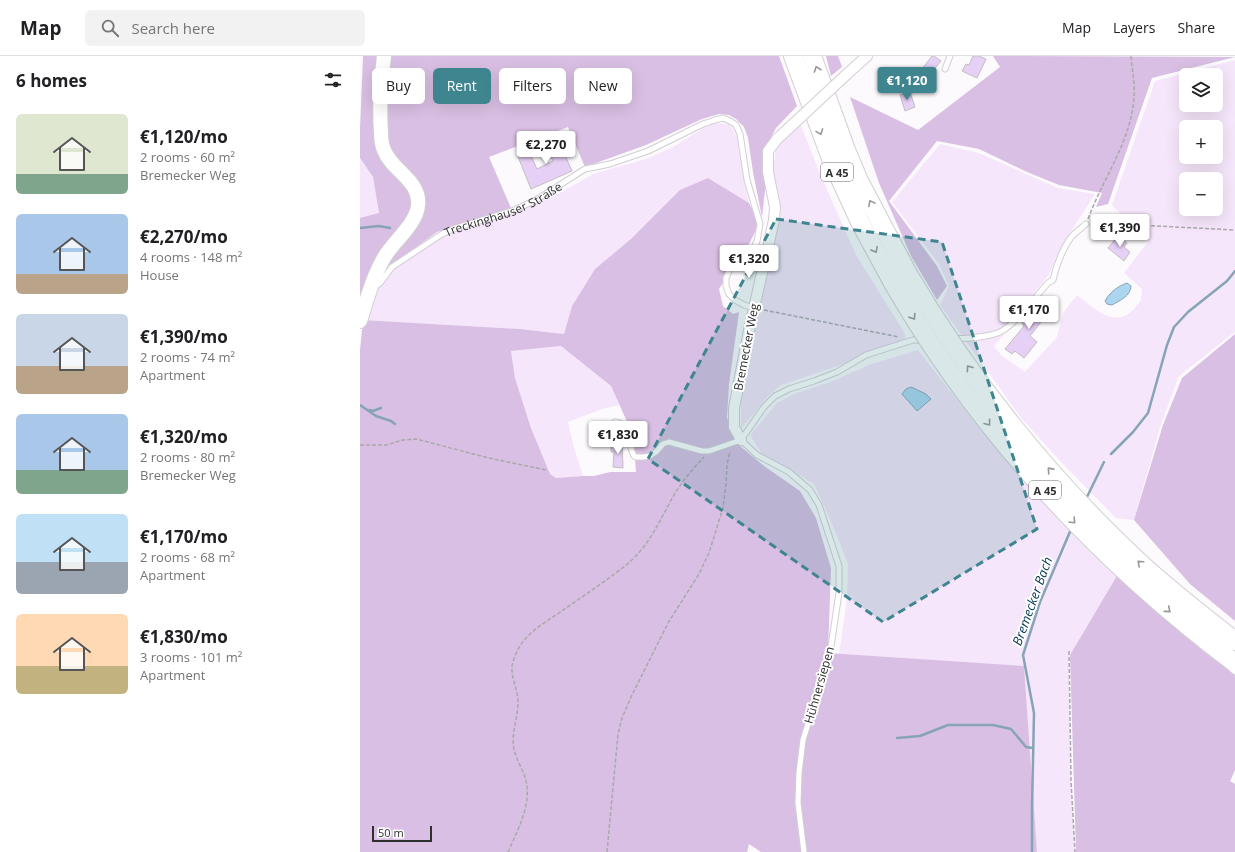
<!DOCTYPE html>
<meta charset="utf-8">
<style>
:root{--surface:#fff;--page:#f2f2f2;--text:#202124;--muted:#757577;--line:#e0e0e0;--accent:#3f8590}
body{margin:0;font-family:"Open Sans",sans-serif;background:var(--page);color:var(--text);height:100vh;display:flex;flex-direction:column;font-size:15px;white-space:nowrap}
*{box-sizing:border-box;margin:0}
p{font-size:13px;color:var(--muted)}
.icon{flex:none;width:22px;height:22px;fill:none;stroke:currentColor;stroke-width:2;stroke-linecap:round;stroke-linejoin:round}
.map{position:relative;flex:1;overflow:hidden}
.details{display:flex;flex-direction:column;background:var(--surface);width:360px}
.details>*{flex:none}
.hud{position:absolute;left:12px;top:12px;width:380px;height:36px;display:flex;gap:8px}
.controls{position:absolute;left:819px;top:12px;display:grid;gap:8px}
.controls a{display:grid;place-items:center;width:44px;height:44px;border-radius:6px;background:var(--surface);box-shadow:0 4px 16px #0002;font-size:20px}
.scale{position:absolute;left:12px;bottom:10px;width:60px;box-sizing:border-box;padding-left:4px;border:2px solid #302f30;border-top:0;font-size:11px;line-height:14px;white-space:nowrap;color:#302f30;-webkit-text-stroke:3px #fff;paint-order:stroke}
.price{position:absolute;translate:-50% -34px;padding:0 9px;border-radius:4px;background:#fff;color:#222;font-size:13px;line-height:26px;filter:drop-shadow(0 1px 2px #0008)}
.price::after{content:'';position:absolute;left:50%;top:24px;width:12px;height:9px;margin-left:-6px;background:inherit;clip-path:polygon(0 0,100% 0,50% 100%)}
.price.on{background:var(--accent);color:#fff}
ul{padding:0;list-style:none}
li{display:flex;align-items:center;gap:12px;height:100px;padding:0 16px}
li span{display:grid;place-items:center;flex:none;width:112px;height:80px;border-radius:6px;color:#555}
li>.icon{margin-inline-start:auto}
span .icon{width:48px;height:48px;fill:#fffc;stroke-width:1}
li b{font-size:17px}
h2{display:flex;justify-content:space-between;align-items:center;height:48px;padding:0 16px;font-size:17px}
.tag{padding:0 14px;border-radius:6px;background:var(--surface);box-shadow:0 4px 16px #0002;font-size:14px;line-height:36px}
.tag.on{background:var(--accent);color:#fff}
header{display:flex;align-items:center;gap:24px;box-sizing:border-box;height:56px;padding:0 20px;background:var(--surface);border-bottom:1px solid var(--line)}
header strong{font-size:19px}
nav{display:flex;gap:22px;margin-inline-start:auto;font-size:14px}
.search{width:280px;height:36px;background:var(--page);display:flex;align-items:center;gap:10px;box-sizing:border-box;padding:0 14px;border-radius:6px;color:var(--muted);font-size:15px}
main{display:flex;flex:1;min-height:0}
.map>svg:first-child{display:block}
.green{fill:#f6e6fb;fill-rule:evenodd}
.forest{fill:#d9bfe3;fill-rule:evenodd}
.water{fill:#acd6f0;stroke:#87a4b6}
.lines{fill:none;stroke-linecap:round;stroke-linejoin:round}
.stream{stroke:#87a4b6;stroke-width:2.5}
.building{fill:#e7d0f6;stroke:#c1bfc2}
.service-casing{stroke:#d1cfd2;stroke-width:7}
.minor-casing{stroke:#d1cfd2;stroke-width:12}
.secondary-casing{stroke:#d1cfd2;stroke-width:16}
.motorway-casing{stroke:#d1cfd2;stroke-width:20}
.path{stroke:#a9a8aa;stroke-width:1.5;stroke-dasharray:4 2;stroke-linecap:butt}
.service{stroke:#fff;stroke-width:5}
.minor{stroke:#fff;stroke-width:10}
.secondary{stroke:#fff;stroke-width:14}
.motorway{stroke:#fff;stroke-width:18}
.minor-bridge-casing{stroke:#d1cfd2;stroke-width:12;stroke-linecap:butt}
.motorway-bridge-casing{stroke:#d1cfd2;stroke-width:20;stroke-linecap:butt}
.minor-bridge{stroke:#fff;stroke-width:10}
.motorway-bridge{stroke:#fff;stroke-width:18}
.oneway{stroke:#989798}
.marked{fill:#3f8590;fill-opacity:0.2;stroke:#3f8590;stroke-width:3;stroke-dasharray:8 5;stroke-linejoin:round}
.labels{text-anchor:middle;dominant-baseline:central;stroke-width:4;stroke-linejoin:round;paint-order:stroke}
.shield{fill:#fff;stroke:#6e6d6e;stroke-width:1}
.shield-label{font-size:11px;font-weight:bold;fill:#302f30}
.street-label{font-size:12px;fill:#302f30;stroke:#fff}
.water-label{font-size:13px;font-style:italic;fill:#003852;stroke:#fff}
</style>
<header>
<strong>Map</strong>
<div class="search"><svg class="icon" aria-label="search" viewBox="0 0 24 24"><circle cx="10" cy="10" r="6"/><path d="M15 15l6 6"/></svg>Search here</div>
<nav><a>Map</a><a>Layers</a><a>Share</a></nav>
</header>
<main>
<section class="details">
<h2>6 homes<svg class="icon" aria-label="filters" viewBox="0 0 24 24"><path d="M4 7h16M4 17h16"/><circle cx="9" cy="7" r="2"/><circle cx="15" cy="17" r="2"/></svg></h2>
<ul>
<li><span style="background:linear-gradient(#dfe7d0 75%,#7fa58c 0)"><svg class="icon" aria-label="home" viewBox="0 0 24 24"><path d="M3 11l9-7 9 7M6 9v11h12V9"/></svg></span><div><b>€1,120/mo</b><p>2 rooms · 60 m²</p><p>Bremecker Weg</p></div></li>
<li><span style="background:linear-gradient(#a9c7e8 75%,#b9a48a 0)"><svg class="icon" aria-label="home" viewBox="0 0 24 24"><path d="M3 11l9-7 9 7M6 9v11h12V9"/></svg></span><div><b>€2,270/mo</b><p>4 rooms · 148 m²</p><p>House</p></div></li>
<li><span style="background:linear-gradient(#c9d6e8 65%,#b9a48a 0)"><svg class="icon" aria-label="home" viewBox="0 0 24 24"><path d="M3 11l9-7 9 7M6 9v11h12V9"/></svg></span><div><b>€1,390/mo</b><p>2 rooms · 74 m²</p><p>Apartment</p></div></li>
<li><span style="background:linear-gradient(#a9c7e8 70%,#7fa58c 0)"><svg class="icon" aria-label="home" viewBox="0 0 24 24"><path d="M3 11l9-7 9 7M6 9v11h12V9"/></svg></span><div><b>€1,320/mo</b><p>2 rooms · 80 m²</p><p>Bremecker Weg</p></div></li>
<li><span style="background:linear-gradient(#bfe0f5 60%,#9aa5b1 0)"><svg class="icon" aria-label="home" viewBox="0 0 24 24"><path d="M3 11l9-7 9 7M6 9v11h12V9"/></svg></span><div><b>€1,170/mo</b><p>2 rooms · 68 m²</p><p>Apartment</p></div></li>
<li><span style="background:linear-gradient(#ffd9b3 65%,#c2b280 0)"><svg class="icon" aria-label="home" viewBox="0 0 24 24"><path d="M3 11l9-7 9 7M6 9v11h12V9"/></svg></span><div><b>€1,830/mo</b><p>3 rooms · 101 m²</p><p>Apartment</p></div></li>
</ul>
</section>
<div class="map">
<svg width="875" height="796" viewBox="0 0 875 796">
<rect width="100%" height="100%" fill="#fcfafd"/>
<g class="green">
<path d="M875,4V276L819,320L801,368L774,464L756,462L700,405L662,363L580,249L589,230L579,208L532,146L580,88L619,97L698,132L735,138L706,183L688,220L657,257L649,262V272L634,290L641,299L665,316L697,281L703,257L717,239C730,249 750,270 768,258C773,255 777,249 781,244L782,233L764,217L788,186L752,149L795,25ZM826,19H856V49H826ZM826,71H856V101H826ZM826,123H856V153H826Z"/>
<path d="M355,67L368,68L373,73L377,81L384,126L389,147L348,122L235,213L212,250L204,278L160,273L3,264L17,234L34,212L82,179L152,157L178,147L198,138L233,118L289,102L313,91L345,71Z"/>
<path d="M440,67L458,113L496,199L544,276L546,287L421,329L407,341L381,373V342L390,290L411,204L421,153L413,116L416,91Z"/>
<path d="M0,102L13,121L19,158L0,162Z"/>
<path d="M201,290L251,330L259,349L242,353L208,366L214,392L223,420L196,422L190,418L171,372L155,322L151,295Z"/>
<path d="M558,294L616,368L699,462L758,518L710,599L709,596L711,724L715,796H677L664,610L479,598L487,543L488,508L473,470L454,428L402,398L390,379L417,347L434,338L473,325L509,309Z"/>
</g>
<g class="forest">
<path d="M3,0H419L437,50L416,72L406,91L402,105L406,126L402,161L393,116L388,82L384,71L376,63L369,59L359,58L342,63L286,89L225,111L208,71L129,101L151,152L77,176L31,209L18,205L0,246V162L19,157L13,121L0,102V72Z"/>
<path d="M466,0H478L482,11L471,20Z"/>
<path d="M633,0L875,1L792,22L748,148L736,151L742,137L699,129L667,116L619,93L577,85L529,145L577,210L587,230L577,244L551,200L519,127L490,41L558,74L640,11Z"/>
<path d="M348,122L389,147L399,168L389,188L359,233L363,250L373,258L379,256L369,328L367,362L380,390L404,410L440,435L456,462L471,512L468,597L664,610L677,796H401L389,788L387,796H0V294L3,264L160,273L204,278L212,250L235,213L271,183L320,134ZM201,290L251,330L273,379L276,416H250L234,420H223L196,422L190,418L171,372L155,322L151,295Z"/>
<path d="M875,278V565L830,528L774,464L803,369L822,322Z"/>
<path d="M758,518L843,595L875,619V714L870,725L875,728V796H716L710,599Z"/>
</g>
<g class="water">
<path d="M767,227L771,230C771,240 759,245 752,249L747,248L745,245C749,237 758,230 767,227Z"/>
<path d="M551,331L566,338L571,343L557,355L542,338L546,333Z"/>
</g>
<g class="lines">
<g class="stream">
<path d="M0,172L19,170L30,172"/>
<path d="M0,349L16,360L31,365L35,368"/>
<path d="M10,354L13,355L21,352"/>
<path d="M751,398L773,376L788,357L807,289L814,271L828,256L867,225L875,215"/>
<path d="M726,443L744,406"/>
<path d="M537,682L560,680L588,669H633L651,673L666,691L673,692"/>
<path d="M672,796V753L674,657L663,599L680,546L712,471"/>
</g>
</g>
<g class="building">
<path d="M572,0H574L581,5L566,23L559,17Z"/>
<path d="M613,0H619L626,3L617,22L602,15L606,8L609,9Z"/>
<path d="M550,36L555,51L545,55L540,39Z"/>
<path d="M196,79L212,115L171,133L157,98L165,95L167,100L170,98L177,113L193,105L184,85Z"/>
<path d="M758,180L767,187L764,191L770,196L764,205L748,192Z"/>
<path d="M682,242L693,251L670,280L677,286L664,302L655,295L652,298L645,293L664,270L662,267Z"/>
<path d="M244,366L246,387L240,388L238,375H234L233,367Z"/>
<path d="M262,386L263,412L253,411L254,396H251V387Z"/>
</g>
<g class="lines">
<defs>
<g id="service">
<path d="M585,13L590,0"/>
<path id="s1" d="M14,231L20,227L32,211L82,178L93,173L152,155L176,144L225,113L250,108L288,95L343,68L355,64L363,62L370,65L376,69L380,78L387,124L400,168L397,185L394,192L383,203L371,211L366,222V230L369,238L375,244L384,249L394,252"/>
<path d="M593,283C608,282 625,282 640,276C655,269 676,240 688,227L693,224C696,210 704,188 714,178C718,175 722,171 726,168"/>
<path d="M255,366C275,369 266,391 275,401H284L290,400L296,396L303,388L309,386L342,395H349L381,384L404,351L415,340L429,333L454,325L477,316L506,299L553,284H563"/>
<path d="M381,384L397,399L429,416L450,434L459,449L479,510V537L470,597L443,684L439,717L438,747L444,796"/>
</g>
<g id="minor">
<path d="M487,18L507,0"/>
<path d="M381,384L374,371V352L389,274L414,164L415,151L408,116V95L417,83L429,72"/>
</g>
<path id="secondary" d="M0,265C7,243 13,220 25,200C35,184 57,167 58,149C61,125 31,114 24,94C21,88 21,82 21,76C19,50 21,25 24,0"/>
<g id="motorway">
<path d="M433,0L472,105L500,166L533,227"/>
<path d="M452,0L486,94L499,125L548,218"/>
</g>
</defs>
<use href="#service" class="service-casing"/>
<use href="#minor" class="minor-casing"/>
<use href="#secondary" class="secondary-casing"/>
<use href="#motorway" class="motorway-casing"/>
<g class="path">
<path d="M728,163C743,122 772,84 774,40C775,27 772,13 771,0"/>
<path d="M732,167L758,164L777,169L875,174"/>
<path d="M404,254L539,281"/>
<path d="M0,389H26L43,384L56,383L129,402L186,414"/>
<path d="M709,595L711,724L715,796"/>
<path d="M148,796C158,773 173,747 165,721C162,712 156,703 154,693C151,677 158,662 158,646C158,634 151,622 152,610C154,599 161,586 169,579C177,571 187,565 196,559C219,543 243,527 265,510C290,490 299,465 314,439C322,425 333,413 344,401"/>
<path d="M247,796L258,678L262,662L272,639L308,567L339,518L349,497L363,452L366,428L367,409L370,395"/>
</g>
<use href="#service" class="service"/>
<use href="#minor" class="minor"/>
<use href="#secondary" class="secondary"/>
<use href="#motorway" class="motorway"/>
<defs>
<path id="minor-bridge" d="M429,72L487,18"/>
<g id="motorway-bridge">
<path d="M548,218C610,323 688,421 777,504C808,533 842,559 875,585"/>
<path d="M533,227C619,376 738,504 875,607"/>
</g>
</defs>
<use href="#minor-bridge" class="minor-bridge-casing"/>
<use href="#motorway-bridge" class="motorway-bridge-casing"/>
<use href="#minor-bridge" class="minor-bridge"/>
<use href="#motorway-bridge" class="motorway-bridge"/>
</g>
<defs><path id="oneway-chevron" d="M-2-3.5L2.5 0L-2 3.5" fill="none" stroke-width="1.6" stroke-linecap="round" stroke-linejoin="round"/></defs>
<g class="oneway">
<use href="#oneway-chevron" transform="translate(457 13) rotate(-109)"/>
<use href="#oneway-chevron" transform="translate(460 76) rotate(69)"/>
<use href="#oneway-chevron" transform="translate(511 147) rotate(-118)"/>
<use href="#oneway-chevron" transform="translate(515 194) rotate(61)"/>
<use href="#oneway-chevron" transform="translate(553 261) rotate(58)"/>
<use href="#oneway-chevron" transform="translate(609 312) rotate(-126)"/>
<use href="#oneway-chevron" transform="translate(628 367) rotate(52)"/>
<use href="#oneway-chevron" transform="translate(690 414) rotate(-132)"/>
<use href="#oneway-chevron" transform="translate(713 465) rotate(46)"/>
<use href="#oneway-chevron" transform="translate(780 507) rotate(-138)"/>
<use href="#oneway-chevron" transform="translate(808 554) rotate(40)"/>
</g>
<path class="marked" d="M416,163L582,186L677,473L523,566L288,403Z"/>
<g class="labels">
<g class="shield">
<rect x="461" y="107" width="32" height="18" rx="3"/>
<rect x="669" y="425" width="32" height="18" rx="3"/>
</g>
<g class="shield-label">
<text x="477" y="116">A 45</text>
<text x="685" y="434">A 45</text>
</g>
<g class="street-label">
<text stroke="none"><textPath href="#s1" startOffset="153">Treckinghauser Straße</textPath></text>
<text transform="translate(386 291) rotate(-79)">Bremecker Weg</text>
<text transform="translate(459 629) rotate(-74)">Hühnersiepen</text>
</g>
<g class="water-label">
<text transform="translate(672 545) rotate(-70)">Bremecker Bach</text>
</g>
</g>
</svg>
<div class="controls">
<a><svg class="icon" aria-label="layers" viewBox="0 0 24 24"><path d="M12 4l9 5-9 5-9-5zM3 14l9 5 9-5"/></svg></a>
<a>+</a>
<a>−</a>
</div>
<div class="scale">50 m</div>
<b class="price on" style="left:547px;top:45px">€1,120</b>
<b class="price" style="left:186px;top:109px">€2,270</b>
<b class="price" style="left:760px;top:192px">€1,390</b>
<b class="price" style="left:389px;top:223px">€1,320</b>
<b class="price" style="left:669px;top:274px">€1,170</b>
<b class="price" style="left:258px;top:399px">€1,830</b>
<div class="hud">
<a class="tag">Buy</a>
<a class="tag on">Rent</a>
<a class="tag">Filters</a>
<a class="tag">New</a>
</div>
</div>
</main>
